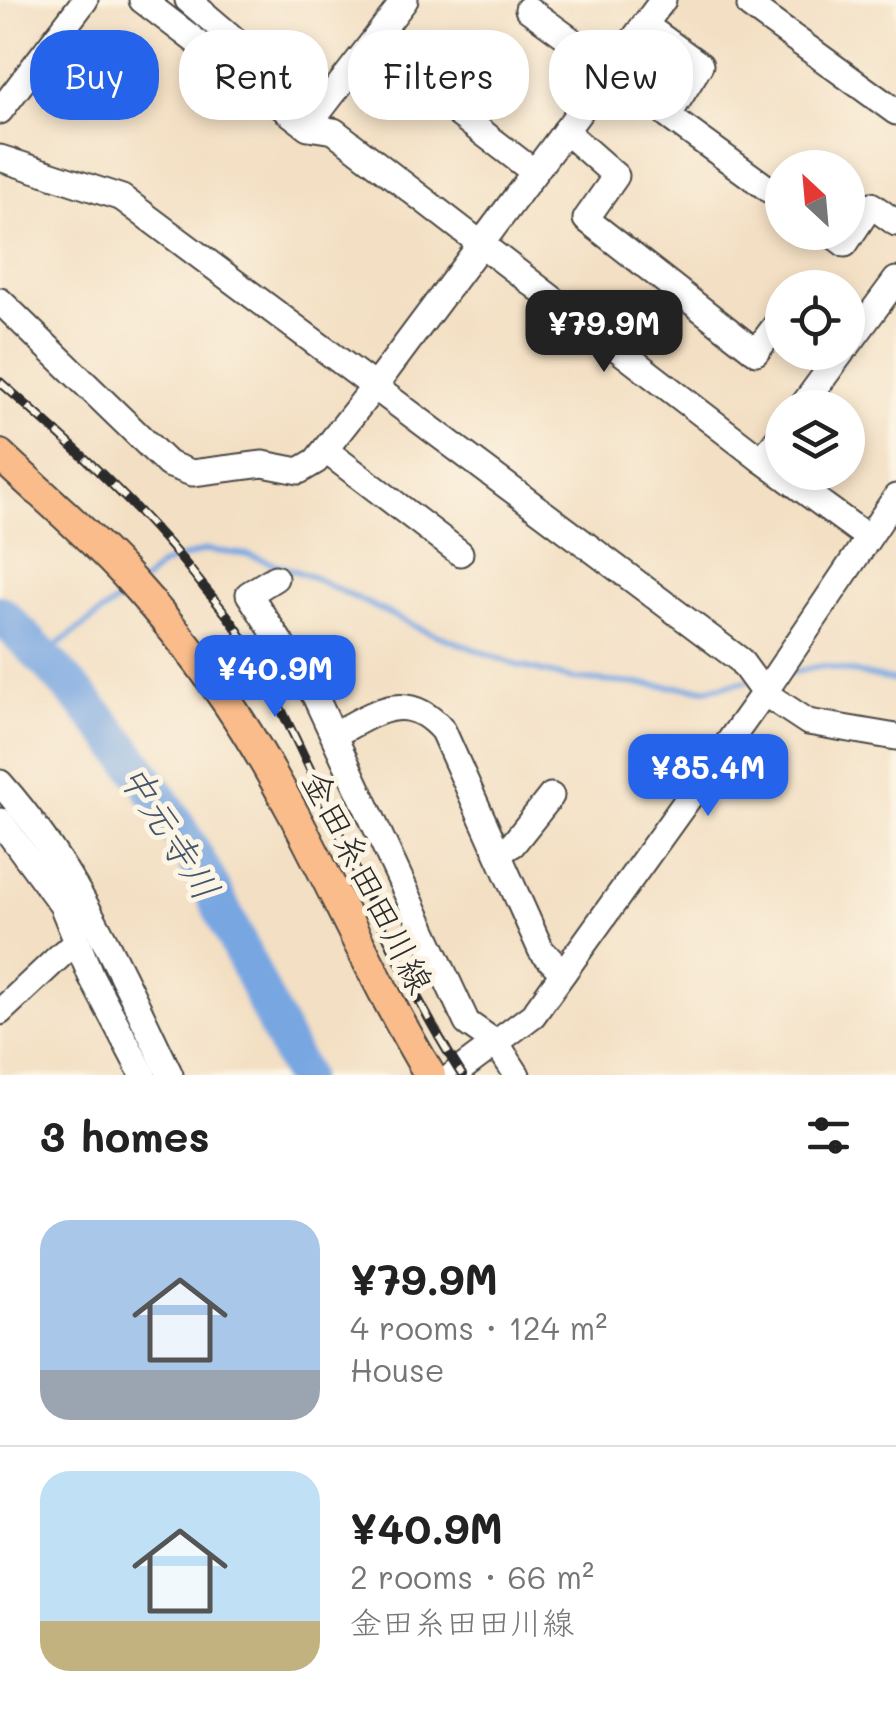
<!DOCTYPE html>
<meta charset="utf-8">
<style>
:root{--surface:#fff;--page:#f6f6f6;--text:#222;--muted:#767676;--line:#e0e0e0;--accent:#2563eb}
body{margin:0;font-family:Mali,"Klee One",sans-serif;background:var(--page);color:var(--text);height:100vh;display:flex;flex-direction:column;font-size:38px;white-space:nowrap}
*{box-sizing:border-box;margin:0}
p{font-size:32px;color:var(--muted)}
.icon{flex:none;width:55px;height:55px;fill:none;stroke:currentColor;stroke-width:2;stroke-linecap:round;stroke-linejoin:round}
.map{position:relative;height:1075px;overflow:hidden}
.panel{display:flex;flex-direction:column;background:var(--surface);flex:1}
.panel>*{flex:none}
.top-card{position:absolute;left:30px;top:30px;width:838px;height:90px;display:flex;gap:20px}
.needle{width:65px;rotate:334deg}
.buttons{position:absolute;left:765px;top:150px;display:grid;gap:20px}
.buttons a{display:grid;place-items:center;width:100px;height:100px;border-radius:50%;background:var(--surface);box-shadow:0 5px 15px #0003;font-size:50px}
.price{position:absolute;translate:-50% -85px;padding:0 22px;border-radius:20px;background:var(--accent);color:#fff;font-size:32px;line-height:65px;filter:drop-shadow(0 2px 5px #0008)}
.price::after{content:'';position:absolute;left:50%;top:60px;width:30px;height:22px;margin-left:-15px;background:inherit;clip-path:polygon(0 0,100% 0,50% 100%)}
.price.selected{background:#222;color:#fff}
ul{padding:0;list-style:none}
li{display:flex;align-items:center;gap:30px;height:250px;padding:0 40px}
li+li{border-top:2px solid var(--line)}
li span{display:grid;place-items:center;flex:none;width:280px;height:200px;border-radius:30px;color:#555}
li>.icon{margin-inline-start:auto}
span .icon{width:120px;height:120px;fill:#fffc;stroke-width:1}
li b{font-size:42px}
h2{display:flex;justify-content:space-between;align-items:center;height:120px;padding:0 40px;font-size:42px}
.tag{padding:0 35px;border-radius:40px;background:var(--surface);box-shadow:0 5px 15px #0003;font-size:35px;line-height:90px}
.tag.selected{background:var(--accent);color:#fff}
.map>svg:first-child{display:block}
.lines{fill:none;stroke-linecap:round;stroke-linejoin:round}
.stream{stroke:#77a6e1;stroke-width:6}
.river{stroke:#77a6e1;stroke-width:38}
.minor-casing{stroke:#494642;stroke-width:29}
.major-casing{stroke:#494642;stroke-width:34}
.minor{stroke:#fff;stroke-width:25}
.major{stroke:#f9bc8a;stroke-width:30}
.rail-casing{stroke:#2b2b2b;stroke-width:10}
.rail{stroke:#fcf5e5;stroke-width:6;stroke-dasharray:19;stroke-linecap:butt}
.labels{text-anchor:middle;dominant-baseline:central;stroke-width:10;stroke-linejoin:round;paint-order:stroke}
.street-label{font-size:35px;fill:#2b2b2b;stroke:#fcf5e5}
.water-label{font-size:38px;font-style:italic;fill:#46566b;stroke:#fcf5e5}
</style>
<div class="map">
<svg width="896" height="1075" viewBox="0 0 896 1075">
<rect width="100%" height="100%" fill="#fcf5e5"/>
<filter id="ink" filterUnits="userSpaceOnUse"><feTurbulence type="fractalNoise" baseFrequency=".01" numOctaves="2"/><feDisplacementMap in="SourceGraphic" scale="20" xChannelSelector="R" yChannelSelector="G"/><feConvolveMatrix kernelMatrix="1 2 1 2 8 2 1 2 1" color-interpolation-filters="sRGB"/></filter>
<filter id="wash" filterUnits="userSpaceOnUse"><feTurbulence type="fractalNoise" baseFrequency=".0048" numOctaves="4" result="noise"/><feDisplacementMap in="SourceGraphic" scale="40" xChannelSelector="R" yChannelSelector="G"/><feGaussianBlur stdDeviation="2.25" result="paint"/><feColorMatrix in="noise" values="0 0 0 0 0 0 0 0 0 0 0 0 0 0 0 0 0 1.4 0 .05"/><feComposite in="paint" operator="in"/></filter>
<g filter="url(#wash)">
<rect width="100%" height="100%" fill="#f3dfc3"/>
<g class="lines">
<g class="stream">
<path d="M144,581L161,565L206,550L249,555L312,577L421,629L519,666L573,679L705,689L748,681"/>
<path d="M42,656L130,592"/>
<path d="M789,673L823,666L896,681"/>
</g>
<path class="river" d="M0,614C52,665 103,719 146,779C211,868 250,977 301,1075"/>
</g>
</g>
<g filter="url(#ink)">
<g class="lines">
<defs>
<g id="minor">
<path d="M142,0L308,127L334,131L762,460L867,537"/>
<path d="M188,0L318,111"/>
<path d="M754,0L750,6L896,112"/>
<path d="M528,9L611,69"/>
<path d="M645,25L700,65L668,116L782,199"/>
<path d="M448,106L534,172"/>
<path d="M0,111L85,0"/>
<path d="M311,122L405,0"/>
<path d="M565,131L616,176L586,219L756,352L782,317"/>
<path d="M0,158L122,198L740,660L764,693L808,722L896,737"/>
<path d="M829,232L845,244L871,205L896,223"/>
<path d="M0,301L168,464L192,473L263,464L299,471L316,461L375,386L663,0"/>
<path d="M848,345L896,280"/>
<path d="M801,408L842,352"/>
<path d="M325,450L460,553"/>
<path d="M762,460L782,433"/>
<path d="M275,578L249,594L315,696L467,1023L497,1044L517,1075"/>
<path d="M334,735C374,713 407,688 443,731L541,950L563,973"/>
<path d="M0,783C76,868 121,973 170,1075"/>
<path d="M0,821L62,905L91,976L143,1075"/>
<path d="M498,853L513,844L551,796"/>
<path d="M0,1012L64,952L79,945"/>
<path d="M453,1075L533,1015L764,693L896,497"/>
</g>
<path id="major" d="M0,455C42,495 88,533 127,576C167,620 207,670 239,720C312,833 360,959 430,1075"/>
</defs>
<use href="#minor" class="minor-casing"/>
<use href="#major" class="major-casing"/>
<use href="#minor" class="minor"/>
<use href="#major" class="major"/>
<defs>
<path id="rail" d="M0,382C72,445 145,510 203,586C216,602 230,617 240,634C324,776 374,936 462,1075"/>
</defs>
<use href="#rail" class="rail-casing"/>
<use href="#rail" class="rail"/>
</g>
</g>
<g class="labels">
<g class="street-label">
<text transform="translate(369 881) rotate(63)">金田糸田田川線</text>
</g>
<g class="water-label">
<text transform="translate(171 831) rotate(58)">中元寺川</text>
</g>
</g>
</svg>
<div class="buttons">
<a><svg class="needle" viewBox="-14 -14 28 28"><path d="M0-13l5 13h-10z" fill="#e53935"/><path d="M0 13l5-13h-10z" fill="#767676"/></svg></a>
<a><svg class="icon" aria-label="locate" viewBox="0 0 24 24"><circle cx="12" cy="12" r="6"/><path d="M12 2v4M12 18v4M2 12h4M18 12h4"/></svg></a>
<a><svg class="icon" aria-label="layers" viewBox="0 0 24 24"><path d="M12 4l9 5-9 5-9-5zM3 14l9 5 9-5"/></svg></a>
</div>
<b class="price selected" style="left:604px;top:375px">¥79.9M</b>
<b class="price" style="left:275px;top:720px">¥40.9M</b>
<b class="price" style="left:708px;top:819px">¥85.4M</b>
<div class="top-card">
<a class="tag selected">Buy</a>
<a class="tag">Rent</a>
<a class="tag">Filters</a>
<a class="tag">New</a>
</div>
</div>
<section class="panel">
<h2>3 homes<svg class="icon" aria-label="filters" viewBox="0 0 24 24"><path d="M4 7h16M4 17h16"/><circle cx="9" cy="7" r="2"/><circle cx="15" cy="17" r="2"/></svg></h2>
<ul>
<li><span style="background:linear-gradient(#a9c7e8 75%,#9aa5b1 0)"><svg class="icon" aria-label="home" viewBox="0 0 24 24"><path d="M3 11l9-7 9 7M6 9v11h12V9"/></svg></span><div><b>¥79.9M</b><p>4 rooms · 124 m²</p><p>House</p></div></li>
<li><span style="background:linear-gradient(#bfe0f5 75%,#c2b280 0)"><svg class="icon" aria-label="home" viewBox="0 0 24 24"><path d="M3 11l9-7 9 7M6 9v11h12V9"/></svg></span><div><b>¥40.9M</b><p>2 rooms · 66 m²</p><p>金田糸田田川線</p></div></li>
</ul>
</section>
